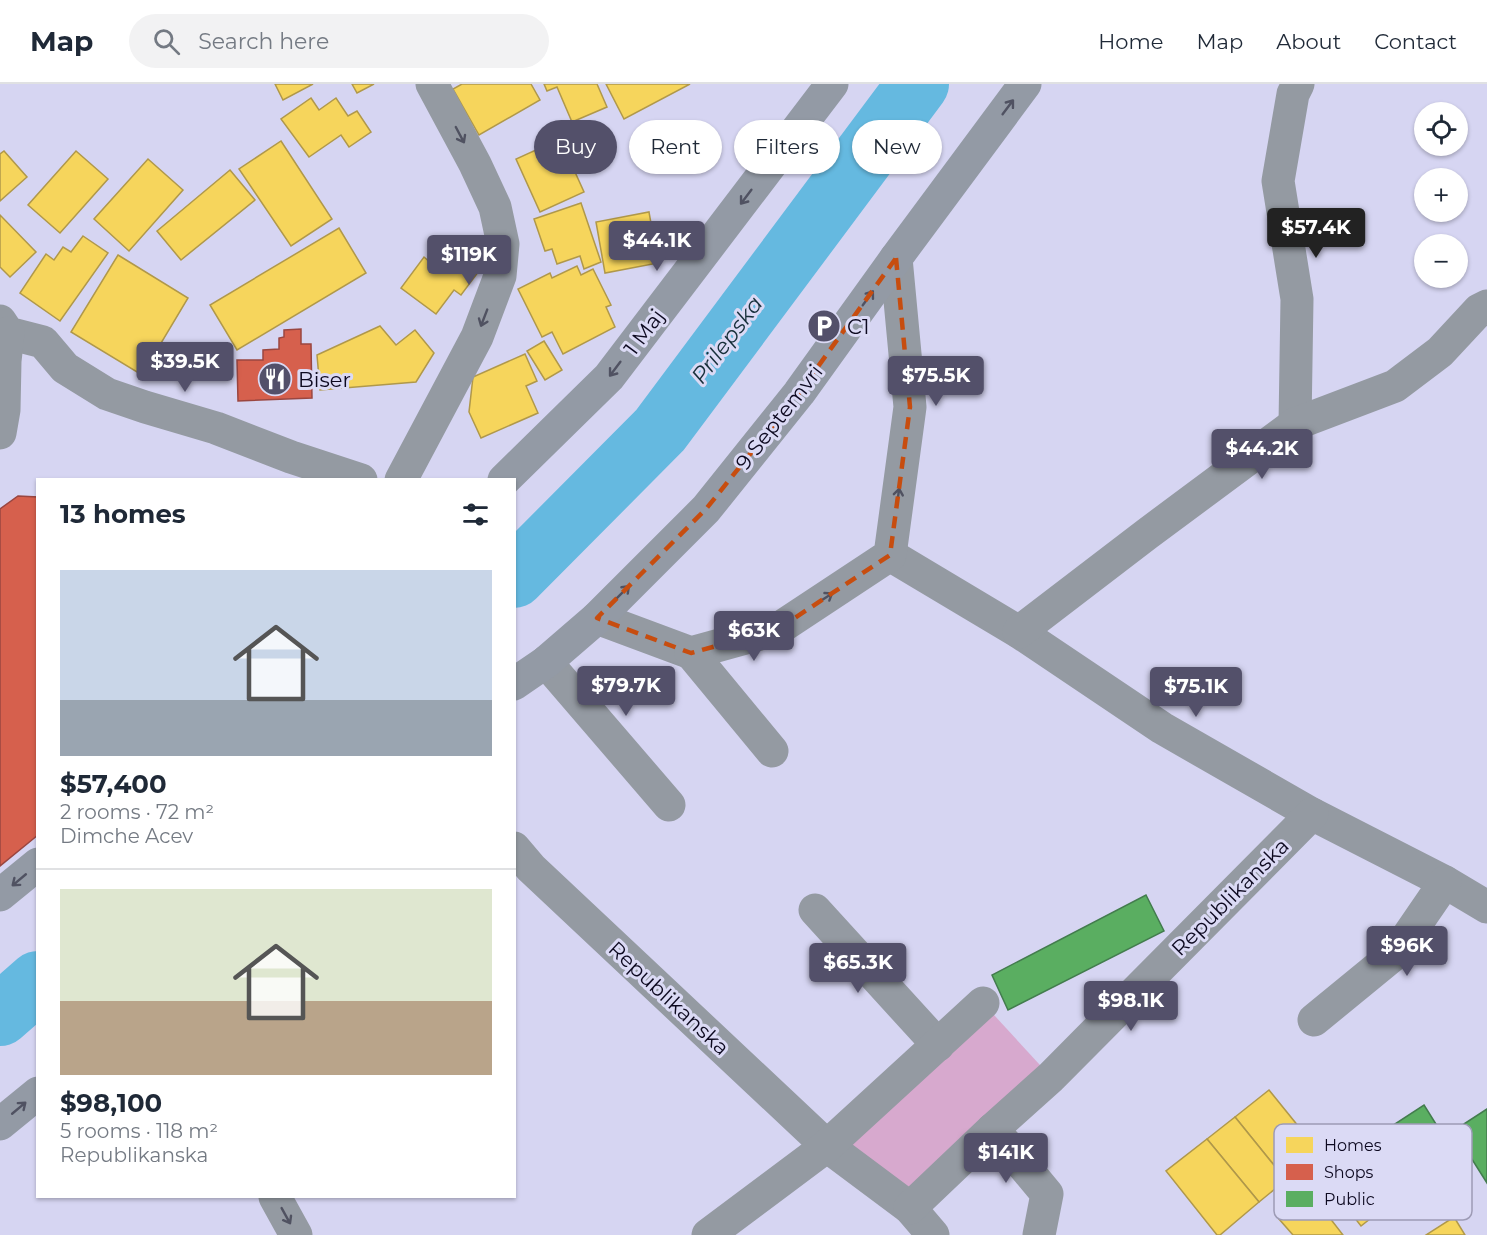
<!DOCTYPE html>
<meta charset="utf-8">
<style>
:root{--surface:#fff;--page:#f2f2f3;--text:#1f2937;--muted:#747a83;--line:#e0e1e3;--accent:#53506a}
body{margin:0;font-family:Montserrat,sans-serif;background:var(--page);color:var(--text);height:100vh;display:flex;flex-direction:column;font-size:22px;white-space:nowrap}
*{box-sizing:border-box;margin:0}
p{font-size:20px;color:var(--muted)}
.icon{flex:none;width:33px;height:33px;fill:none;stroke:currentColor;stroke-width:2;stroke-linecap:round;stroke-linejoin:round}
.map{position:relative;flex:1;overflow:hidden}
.panel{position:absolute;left:36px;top:394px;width:480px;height:720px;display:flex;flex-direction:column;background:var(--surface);border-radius:0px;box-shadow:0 2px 4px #0004}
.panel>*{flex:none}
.top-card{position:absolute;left:534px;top:36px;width:570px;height:54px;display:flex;gap:12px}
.buttons{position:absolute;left:1414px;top:18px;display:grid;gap:12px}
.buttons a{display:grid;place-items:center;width:54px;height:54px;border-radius:50%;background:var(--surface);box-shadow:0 2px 4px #0004;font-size:30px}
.price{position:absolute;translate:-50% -51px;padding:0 14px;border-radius:6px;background:var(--accent);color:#fff;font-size:20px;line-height:39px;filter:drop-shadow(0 2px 3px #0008)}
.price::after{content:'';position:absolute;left:50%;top:36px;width:18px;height:14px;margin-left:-9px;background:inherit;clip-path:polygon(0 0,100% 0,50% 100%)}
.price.selected{background:#222;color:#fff}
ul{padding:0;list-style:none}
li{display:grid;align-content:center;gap:12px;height:318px;padding:0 24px}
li+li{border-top:2px solid var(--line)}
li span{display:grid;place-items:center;height:186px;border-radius:0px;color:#555}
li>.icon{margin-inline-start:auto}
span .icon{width:108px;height:108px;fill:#fffc;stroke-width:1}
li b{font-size:26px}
h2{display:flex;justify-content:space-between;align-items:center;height:72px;padding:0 24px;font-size:26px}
.tag{padding:0 21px;border-radius:27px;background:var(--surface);box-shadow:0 2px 4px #0004;font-size:21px;line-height:54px}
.tag.selected{background:var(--accent);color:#fff}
header{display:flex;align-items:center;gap:36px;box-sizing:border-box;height:84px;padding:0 30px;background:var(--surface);border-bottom:2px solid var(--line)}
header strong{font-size:28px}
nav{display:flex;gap:33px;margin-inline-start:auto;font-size:21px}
.search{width:420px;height:54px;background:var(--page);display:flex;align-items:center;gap:15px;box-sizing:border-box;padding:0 21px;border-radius:33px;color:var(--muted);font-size:22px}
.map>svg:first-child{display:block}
.green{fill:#d7a9ce}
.homes{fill:#f6d55c;stroke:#b0984a;stroke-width:1.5}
.shops{fill:#d6604d;stroke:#9a4640;stroke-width:1.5}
.public{fill:#5aae61;stroke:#437c4e;stroke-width:1.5}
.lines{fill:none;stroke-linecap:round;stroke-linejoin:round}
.river{stroke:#65b9e0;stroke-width:62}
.street{stroke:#949aa2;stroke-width:33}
.secondary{stroke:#939aa5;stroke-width:33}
.oneway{stroke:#505262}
.oneway2{stroke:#505261}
.marked{fill:none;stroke:#c74d0f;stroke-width:4.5;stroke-dasharray:12 8;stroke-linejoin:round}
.labels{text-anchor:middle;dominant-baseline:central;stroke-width:6;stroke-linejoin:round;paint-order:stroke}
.poi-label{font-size:21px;fill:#0d0920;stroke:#dbdaf5;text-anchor:start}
.street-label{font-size:21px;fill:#0d0920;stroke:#dbdaf5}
.water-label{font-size:22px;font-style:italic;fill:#172f3a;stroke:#dbdaf5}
.key{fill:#dbdaf5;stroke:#9d9bb5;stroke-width:1.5}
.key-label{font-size:16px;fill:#0d0920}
</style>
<header>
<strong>Map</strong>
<div class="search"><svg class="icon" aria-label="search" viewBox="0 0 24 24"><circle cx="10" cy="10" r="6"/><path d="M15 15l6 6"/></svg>Search here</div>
<nav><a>Home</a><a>Map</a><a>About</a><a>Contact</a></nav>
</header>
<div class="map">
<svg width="1487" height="1151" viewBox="0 0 1487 1151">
<rect width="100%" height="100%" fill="#d6d5f2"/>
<path class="green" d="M983,919L1051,993L910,1124L827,1062Z"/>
<g class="homes">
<path d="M275,0H313L283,16Z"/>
<path d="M352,0H374L357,9Z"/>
<path d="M462,0H531L540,16L479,51L453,5Z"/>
<path d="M544,0H597L607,23L572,38L557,3L547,7Z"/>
<path d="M606,0H690L624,35Z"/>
<path d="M311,14L319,26L336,14L348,32L357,27L371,48L349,63L341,51L309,73L281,35Z"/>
<path d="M560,55L584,108L540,128L516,75Z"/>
<path d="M281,57L332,135L291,162L239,85Z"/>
<path d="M4,67L27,93L0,117V70Z"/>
<path d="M76,67L108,95L60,149L28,121Z"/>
<path d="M148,75L183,106L129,167L94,135Z"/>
<path d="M230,86L255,116L181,176L157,147Z"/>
<path d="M581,119L601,178L584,185L580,172L557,180L552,165L545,167L534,135Z"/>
<path d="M649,128L658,179L605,189L596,138Z"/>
<path d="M0,131L36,168L10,193L0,183Z"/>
<path d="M339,144L366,189L237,266L210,221Z"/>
<path d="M83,152L108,169L60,237L20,209L46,170L54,176L63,163L71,168Z"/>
<path d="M449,158L482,183L461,211L454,206L436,230L401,204L424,173L432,180Z"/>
<path d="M118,171L188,214L142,291L71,248Z"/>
<path d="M577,182L581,191L593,185L611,221L606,223L615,243L563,270L552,248L542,253L518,205L550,189L552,194Z"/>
<path d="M380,242L396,261L415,246L434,269L416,298L320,306L317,271Z"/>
<path d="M544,257L562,286L545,296L527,267Z"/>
<path d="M525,270L537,297L526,302L538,329L481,354L469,328L473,293Z"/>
<path d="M1269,1006L1320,1069L1286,1096L1235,1033Z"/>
<path d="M1235,1033L1286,1096L1259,1118L1207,1055Z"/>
<path d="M1207,1055L1259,1118L1220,1151H1217L1166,1087Z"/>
<path d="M1365,1060L1403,1109L1361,1142L1323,1093Z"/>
<path d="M1312,1111L1343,1151H1293L1279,1135Z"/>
<path d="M1454,1133L1465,1151H1426Z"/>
</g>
<g class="shops">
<path d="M301,245V260H311L312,314L238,317L237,276H263V266L279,265V254L284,253V246Z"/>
<path d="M18,412L38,413V751L0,782V425Z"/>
</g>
<g class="public">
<path d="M1146,811L1164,847L1008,926L992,891Z"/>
<path d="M1424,1021L1444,1053L1487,1025V1099L1463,1061L1407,1096L1378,1051Z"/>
</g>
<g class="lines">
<g class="river">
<path d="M514,493L660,346L918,0"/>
<path d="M0,931L38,898"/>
</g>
<g class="street">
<path d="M0,237L8,249L43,258L65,284L107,310L145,323L216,344L291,373L361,396"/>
<path d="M1295,340L1297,215L1278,97L1293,10L1298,0"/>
<path d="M0,349L4,326L5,277L8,249"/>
<path d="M401,396L477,253L500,192L503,160L495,123L475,80L432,0"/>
<path d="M890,471L1019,548L1162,644L1312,730L1445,798L1487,823"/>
<path d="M597,534L691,569L778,545L890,471L910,323L896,174"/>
<path d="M1019,548L1147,450L1295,340L1395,302L1440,268L1479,226L1487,222"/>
<path d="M691,569L772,667"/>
<path d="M546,578L669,721"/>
<path d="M514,764L531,784L827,1062L910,1124L933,1151"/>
<path d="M815,826L938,961"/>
<path d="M1314,936L1397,868L1445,798"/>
<path d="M993,1045L1047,1110L1039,1151"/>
<path d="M275,1113L296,1151"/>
<path d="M910,1124L993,1045L1051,993L1312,730"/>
<path d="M708,1151L827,1062L983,919"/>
</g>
<g class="secondary">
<path d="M504,396L609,293L832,0"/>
<path d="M514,600L546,578L597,534L706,425L799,309L896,174L1025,0"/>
<path d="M0,811L38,780"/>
<path d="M0,1040L38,1009"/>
</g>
</g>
<defs><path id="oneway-shaft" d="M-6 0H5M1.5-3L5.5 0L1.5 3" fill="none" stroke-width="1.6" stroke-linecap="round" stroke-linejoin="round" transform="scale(1.5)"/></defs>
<g class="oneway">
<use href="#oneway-shaft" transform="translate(1008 23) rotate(-53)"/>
<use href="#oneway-shaft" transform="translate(746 113) rotate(127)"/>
<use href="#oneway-shaft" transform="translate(868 214) rotate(-54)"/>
<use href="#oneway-shaft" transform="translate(615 285) rotate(127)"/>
<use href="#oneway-shaft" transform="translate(623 508) rotate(-45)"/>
<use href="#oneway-shaft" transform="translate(19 796) rotate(140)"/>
<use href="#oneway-shaft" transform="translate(19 1024) rotate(-40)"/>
</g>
<g class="oneway2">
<use href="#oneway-shaft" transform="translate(460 51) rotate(62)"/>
<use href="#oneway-shaft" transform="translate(484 234) rotate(111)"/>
<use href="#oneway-shaft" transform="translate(898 413) rotate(-82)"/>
<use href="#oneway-shaft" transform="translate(825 514) rotate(-33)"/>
<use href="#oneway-shaft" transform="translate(286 1132) rotate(61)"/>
</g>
<path class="marked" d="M896,174L910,323L890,471L778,545L691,569L597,534L706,425L799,309Z"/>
<defs>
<symbol id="parking-disc" viewBox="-11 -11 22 22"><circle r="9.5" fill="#53506a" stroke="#dbdaf5"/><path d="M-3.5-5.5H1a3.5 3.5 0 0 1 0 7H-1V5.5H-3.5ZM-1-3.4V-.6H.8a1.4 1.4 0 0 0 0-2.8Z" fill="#fff"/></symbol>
<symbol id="restaurant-disc" viewBox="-11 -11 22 22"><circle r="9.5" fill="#53506a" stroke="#dbdaf5"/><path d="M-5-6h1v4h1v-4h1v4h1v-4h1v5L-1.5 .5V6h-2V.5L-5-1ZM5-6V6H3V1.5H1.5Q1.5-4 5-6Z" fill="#fff"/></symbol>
</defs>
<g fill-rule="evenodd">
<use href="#parking-disc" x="805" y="223" width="38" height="38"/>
<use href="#restaurant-disc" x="256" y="276" width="38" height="38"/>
</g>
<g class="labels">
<g class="poi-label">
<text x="847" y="242">C1</text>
<text x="298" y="295">Biser</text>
</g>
<g class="street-label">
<text transform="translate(644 248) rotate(-53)">1 Maj</text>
<text transform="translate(779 333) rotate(-52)">9 Septemvri</text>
<text transform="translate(1230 813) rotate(-45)">Republikanska</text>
<text transform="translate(669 914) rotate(43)">Republikanska</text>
</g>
<g class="water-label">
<text transform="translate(727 256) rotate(-53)">Prilepska</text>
</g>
</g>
<rect x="1274" y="1040" width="198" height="96" rx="9" class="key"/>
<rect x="1286" y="1053" width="27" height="16" fill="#f6d55c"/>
<rect x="1286" y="1080" width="27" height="16" fill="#d6604d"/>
<rect x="1286" y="1107" width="27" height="16" fill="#5aae61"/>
<g class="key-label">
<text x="1324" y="1067">Homes</text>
<text x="1324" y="1094">Shops</text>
<text x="1324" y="1121">Public</text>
</g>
</svg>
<div class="buttons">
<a><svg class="icon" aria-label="locate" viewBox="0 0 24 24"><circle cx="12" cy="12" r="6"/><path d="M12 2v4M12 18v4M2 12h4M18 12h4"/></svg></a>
<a>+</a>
<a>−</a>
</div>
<b class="price selected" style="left:1316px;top:175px">$57.4K</b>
<b class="price" style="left:657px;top:188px">$44.1K</b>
<b class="price" style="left:469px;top:202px">$119K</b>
<b class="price" style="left:185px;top:309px">$39.5K</b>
<b class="price" style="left:936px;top:323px">$75.5K</b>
<b class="price" style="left:1262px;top:396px">$44.2K</b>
<b class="price" style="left:754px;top:578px">$63K</b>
<b class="price" style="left:626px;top:633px">$79.7K</b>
<b class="price" style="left:1196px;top:634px">$75.1K</b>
<b class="price" style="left:1407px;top:893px">$96K</b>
<b class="price" style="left:858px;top:910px">$65.3K</b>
<b class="price" style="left:1131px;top:948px">$98.1K</b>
<b class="price" style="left:1006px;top:1100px">$141K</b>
<div class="top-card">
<a class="tag selected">Buy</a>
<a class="tag">Rent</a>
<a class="tag">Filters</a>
<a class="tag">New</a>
</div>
<section class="panel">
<h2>13 homes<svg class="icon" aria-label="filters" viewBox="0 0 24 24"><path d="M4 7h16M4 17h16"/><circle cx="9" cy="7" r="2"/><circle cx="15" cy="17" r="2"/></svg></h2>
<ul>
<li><span style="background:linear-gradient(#c9d6e8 70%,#9aa5b1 0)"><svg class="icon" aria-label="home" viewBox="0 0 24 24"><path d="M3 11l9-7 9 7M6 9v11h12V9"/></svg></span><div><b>$57,400</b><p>2 rooms · 72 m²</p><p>Dimche Acev</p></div></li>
<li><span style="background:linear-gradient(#dfe7d0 60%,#b9a48a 0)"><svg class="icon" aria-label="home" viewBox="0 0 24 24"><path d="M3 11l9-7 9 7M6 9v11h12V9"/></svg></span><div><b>$98,100</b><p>5 rooms · 118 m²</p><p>Republikanska</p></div></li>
</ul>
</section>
</div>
